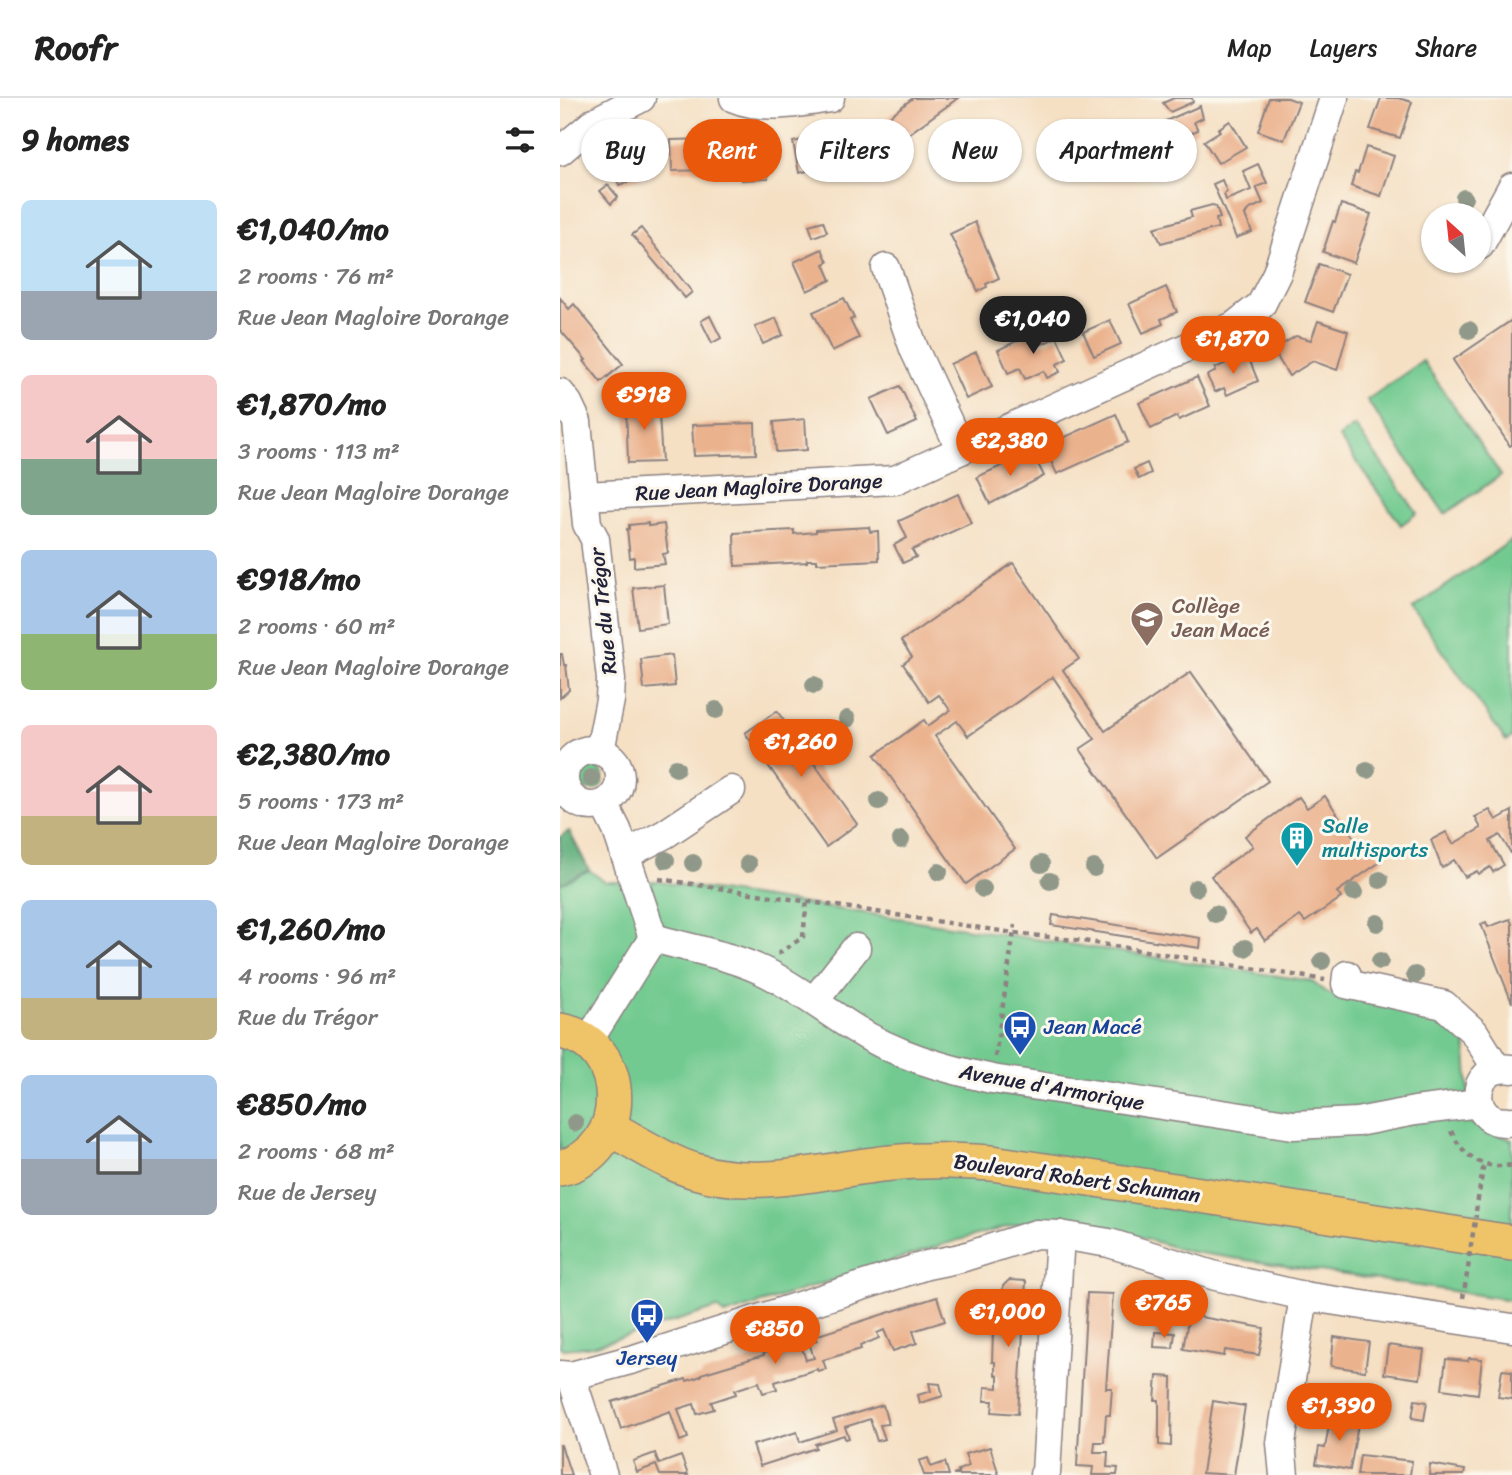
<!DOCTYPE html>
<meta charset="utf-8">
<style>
:root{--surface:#fff;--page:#f2f2f2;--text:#222;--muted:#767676;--line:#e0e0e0;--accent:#ea580c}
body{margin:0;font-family:Sriracha,sans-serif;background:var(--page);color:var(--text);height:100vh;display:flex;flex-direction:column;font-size:26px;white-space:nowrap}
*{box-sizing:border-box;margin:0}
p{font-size:23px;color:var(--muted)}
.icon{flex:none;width:38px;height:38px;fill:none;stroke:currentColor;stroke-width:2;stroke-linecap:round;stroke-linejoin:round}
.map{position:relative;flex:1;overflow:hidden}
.panel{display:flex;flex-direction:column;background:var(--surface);width:560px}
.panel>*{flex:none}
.guide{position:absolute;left:21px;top:21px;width:665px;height:63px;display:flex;gap:14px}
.needle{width:46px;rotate:333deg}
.controls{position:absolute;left:861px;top:105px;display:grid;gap:14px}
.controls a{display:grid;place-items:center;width:70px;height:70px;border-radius:50%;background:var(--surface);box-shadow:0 2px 5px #0004;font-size:35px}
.price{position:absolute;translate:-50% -60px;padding:0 16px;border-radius:24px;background:var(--accent);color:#fff;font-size:23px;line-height:46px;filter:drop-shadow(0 2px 4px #0008)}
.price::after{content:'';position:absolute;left:50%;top:42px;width:21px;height:16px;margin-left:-10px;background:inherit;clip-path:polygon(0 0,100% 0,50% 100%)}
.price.on{background:#222;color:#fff}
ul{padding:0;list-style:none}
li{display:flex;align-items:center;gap:21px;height:175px;padding:0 21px}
li span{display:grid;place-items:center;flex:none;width:196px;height:140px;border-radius:10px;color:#555}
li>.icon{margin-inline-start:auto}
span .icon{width:84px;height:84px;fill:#fffc;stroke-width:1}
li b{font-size:30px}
h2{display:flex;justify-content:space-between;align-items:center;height:84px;padding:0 21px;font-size:30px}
.tag{padding:0 24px;border-radius:32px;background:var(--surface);box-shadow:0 2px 5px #0004;font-size:24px;line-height:63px}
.tag.on{background:var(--accent);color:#fff}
header{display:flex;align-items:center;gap:42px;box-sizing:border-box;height:98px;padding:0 35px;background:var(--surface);border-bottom:2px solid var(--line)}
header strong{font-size:33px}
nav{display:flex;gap:38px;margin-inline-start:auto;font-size:24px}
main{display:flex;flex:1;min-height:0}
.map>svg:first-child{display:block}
.green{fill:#72ca90;stroke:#4a7666;stroke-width:2}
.forest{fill:#5dae7a;stroke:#40685a;stroke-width:2}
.building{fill:#ebb28e}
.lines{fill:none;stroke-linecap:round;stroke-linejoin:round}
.minor-casing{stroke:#8c8180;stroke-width:31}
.major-casing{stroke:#8c8180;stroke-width:38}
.path{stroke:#8c8180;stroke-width:4.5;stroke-dasharray:5 5;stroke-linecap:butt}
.minor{stroke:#fff;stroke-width:28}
.major{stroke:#efc469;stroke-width:35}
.path-bridge{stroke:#8c8180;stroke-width:4.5;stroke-dasharray:5 5;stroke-linecap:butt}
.tree{fill:#909889}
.labels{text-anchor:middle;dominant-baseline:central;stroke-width:6;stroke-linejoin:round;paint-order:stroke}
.street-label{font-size:21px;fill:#22223b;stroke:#fbf7ec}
.education-label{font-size:21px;fill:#785e54;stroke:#fbf7ec;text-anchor:start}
.culture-label{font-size:21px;fill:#0d838f;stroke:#fbf7ec;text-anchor:start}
.transit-label{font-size:21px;fill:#164399;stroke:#fbf7ec;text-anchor:start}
</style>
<header>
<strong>Roofr</strong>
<nav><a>Map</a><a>Layers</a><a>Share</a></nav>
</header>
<main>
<section class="panel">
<h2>9 homes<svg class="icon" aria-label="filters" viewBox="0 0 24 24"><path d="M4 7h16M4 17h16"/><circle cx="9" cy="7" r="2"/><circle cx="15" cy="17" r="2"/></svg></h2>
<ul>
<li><span style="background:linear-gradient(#bfe0f5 65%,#9aa5b1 0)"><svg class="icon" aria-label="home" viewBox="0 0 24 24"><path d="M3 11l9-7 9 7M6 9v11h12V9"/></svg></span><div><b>€1,040/mo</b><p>2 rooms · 76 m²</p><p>Rue Jean Magloire Dorange</p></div></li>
<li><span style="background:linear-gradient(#f6c9c9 60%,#7fa58c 0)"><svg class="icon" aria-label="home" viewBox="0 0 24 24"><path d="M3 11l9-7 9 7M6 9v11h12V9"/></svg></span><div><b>€1,870/mo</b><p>3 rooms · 113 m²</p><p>Rue Jean Magloire Dorange</p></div></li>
<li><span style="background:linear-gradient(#a9c7e8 60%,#8fb573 0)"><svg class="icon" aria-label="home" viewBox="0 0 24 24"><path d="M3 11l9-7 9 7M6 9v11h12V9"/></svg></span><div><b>€918/mo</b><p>2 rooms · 60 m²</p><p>Rue Jean Magloire Dorange</p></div></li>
<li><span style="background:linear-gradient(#f6c9c9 65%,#c2b280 0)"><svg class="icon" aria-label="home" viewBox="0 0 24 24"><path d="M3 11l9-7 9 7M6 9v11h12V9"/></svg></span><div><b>€2,380/mo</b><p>5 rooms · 173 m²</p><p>Rue Jean Magloire Dorange</p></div></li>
<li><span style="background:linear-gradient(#a9c7e8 70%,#c2b280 0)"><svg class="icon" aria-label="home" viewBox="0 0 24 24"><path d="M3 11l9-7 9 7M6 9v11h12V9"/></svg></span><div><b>€1,260/mo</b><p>4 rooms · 96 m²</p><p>Rue du Trégor</p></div></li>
<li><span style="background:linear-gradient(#a9c7e8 60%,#9aa5b1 0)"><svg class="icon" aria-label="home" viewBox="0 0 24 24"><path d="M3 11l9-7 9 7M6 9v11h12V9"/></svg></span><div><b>€850/mo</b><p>2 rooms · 68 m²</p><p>Rue de Jersey</p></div></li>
</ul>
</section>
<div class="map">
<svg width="952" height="1377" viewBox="0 0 952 1377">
<rect width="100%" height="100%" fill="#fbf7ec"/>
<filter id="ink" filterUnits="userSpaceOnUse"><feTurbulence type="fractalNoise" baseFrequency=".0143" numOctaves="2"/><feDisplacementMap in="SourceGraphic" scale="14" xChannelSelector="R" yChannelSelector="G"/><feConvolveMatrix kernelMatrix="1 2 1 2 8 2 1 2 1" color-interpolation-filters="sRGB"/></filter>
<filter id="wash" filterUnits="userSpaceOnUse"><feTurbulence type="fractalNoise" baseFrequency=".00686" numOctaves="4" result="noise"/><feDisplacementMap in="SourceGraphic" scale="28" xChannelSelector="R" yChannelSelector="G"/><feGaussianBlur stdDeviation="1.57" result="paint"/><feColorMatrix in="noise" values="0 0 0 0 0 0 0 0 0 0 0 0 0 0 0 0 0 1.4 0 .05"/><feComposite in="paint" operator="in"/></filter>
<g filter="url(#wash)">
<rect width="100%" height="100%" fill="#f5e0c4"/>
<g class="green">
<path d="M863,263L941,377L885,416L807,302Z"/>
<path d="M795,328L857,415L841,427L779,339Z"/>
<path d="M952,442V639L946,643L853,511Z"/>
<circle cx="31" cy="680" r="12"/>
<path d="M29,772L45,784H100L751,883L767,895L871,914L905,939L911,1025L952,1042V1202L626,1153L552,1130L487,1122L468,1123L388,1145L164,1217L158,1210L33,1248L4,1251L0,1249V786Z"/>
</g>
<path class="forest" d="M9,733L29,772L0,786V739Z"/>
<g id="blocks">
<g class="building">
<path d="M353,0H398L332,48L320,30L329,22L327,20Z"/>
<path d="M614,0H632L633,4L610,14L603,5Z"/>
<path d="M709,0H728L739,4L724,42L698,33Z"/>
<path d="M821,0H838L852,4L840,40L810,31Z"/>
<path d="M640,8L643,20L634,24L638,32L542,73L536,57L540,55L539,52Z"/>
<path d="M670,23L686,49L658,65L644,43L660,33L658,31Z"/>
<path d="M314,28L325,52L275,63L276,66L239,75L233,44L301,29L302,32Z"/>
<path d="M207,40L208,81L181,82L180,41Z"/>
<path d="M150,41V72L112,73L111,42Z"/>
<path d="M806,49L834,58L821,98L791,88L795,74L798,75Z"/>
<path d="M87,51L94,75L59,87L51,63Z"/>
<path d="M698,66L707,85L696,89L703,105L688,112L685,117L692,134L676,140L653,86L662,82L667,94L664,96L666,102L691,92L683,73Z"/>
<path d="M48,87L58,99L51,106L40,93Z"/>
<path d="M781,106L811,116L794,165L763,154L773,123L775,124Z"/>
<path d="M652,107L656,108L660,120L656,121L658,130L601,145L594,130L632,119L630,113Z"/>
<path d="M263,123L267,134L253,139L249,127Z"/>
<path d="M415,124L439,180L426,186L427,189L418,193L390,136Z"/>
<path d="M81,130L132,194L125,200L72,137Z"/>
<path d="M262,151L268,164L264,166L271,182L247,193L234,164Z"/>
<path d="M759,166L787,176L773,214L745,204Z"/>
<path d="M606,189L617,214L601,221L603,226L583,235L569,206Z"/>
<path d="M0,200L9,211L14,206L63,266L41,284L24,263L26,262L0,232Z"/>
<path d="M284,200L294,220L290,222L299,240L272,253L253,214Z"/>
<path d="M150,218L161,240L152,245L141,223Z"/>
<path d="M216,220L223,237L203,246L195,229Z"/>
<path d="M550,222L561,246L534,258L523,234Z"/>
<path d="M952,222V347L950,348L893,262Z"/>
<path d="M758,223L788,233L777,272L753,263L729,278L713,252L736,238L751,242Z"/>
<path d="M473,232L480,247L497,239L507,261L497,266L500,274L487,280L484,273L465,281L460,270L448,275L438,252L463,240L462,237Z"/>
<path d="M416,254L432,289L406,301L390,266Z"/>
<path d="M687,256L698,283L667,297L664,290L655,294L647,278L656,273L655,270Z"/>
<path d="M637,279L650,308L619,322L617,318L591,331L579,305Z"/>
<path d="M340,288L357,324L328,337L311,301Z"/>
<path d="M98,301L102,364L68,365L66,303Z"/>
<path d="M556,316L568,344L497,376L488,357L498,352L494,344Z"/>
<path d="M245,321L247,352L216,354L214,324Z"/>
<path d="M195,325L196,356L134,358L132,327Z"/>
<path d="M472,354L484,378L430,406L417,379Z"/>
<path d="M587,365L591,375L579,381L574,371Z"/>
<path d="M398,396L411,425L352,452L356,459L343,465L334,447L347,440L339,423Z"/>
<path d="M88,425V428L104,426L108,455L103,456L105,466L74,469V459L70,460L67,431H69V427Z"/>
<path d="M309,429L310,434L318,433L319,462L257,465V462H247V464L175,468L174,435L234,432V436L256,434V432Z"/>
<path d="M453,465L519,561L503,572L545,633L631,574L708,683L597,760L520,651L535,641L493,579L408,638L397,623L375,638L455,751L406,786L315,657L364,622L368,628L390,612L379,597L369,604L343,566L352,559L341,543Z"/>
<path d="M104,487L108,526L78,530L73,490Z"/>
<path d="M0,556H2L4,567H6L9,592L0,600Z"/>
<path d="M112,557L115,588L84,591L81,561Z"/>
<path d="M217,613L297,726L266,749L185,635Z"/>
<path d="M765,698L804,754L813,749L823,762L777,794L781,800L745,824L740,818L705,843L697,831L691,835L651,778L693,748L685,738L739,699L747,710Z"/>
<path d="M930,712L936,722L952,713V757L940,737L930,743L944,767L933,774L930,769L919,776L917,773L905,779L894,762L882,770L871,742L886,734L893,746L921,730L915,719Z"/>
<path d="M493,817L641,840L640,850L491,827Z"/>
<path d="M950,821L952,826V905L921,826L926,824L928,829Z"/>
<path d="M449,1182L466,1183L458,1316L432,1314L433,1303H424L425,1289L438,1290V1278L435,1277V1264H432L434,1207L448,1208L449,1198H442L443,1188Z"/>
<path d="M527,1195L553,1196L546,1290H552L550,1317H546L544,1344H535L534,1354H548L547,1369L558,1370L557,1377H532L533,1369L517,1368Z"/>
<path d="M377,1199L385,1223L353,1233L357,1245L333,1253L324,1232L317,1235L319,1240L300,1248L301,1251L263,1262L266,1271L258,1273L257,1271L215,1284L217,1291L203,1295L199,1284L175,1292L176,1296L151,1304L154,1311L137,1316L134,1306L118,1311L128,1340L120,1343L110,1313L61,1331L52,1304L126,1281L127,1283L141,1278V1276L204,1257V1255L240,1244L246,1262L254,1260L249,1244L257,1242L255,1238Z"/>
<path d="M629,1217L704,1230L699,1257L665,1252L664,1258L623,1251Z"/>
<path d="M595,1234L615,1235L613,1250L594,1249Z"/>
<path d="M774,1239L809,1244L805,1273L771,1268Z"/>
<path d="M828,1247L864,1252L860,1281L824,1276Z"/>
<path d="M909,1260L922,1261L918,1296L882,1291L886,1261L908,1263Z"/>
<path d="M942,1272L952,1273V1301L938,1299Z"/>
<path d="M597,1278L612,1279L611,1348L599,1347V1302H595Z"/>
<path d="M369,1285L380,1286L383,1298L360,1305L358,1297L371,1293Z"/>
<path d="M855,1302L867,1304L864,1322L852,1320Z"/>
<path d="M653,1303L685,1308L674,1377L642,1375Z"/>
<path d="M323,1307L328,1326L320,1327L325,1341L317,1343L310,1321L285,1329L289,1340L285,1341L284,1337L255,1346L256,1350L200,1368L193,1347L237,1334L240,1344L277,1332L273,1322Z"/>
<path d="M771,1316L799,1321L790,1372L756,1366L759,1349L765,1350Z"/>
<path d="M0,1347H1L11,1377H0Z"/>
<path d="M430,1349L439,1377H393L399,1375L398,1372L409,1368L405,1356Z"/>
<path d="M95,1355L99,1366L121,1358L128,1377H100L96,1367L77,1374L73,1363Z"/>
<path d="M800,1357L852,1363L850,1377H797Z"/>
<path d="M368,1360L371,1369L385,1364L389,1377H364L359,1363Z"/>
<path d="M870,1366L905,1372L904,1377H869Z"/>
</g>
</g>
</g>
<g filter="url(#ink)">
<use href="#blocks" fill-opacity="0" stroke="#8c8180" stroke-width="2"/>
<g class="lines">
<defs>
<g id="minor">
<path d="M174,0C202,12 240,5 270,0"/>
<path d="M0,53L36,23L81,0"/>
<path d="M920,147L952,89"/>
<path d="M326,170L354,251L401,352"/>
<path d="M0,295L8,305L17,324L27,426L35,441L51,581L50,602L40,653"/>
<path d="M24,398L335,382L674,228L701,207L717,175L774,0"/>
<circle cx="32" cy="680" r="28"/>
<path d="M44,706L57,732L93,840"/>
<path d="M65,757L105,736L171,692"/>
<path d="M93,840C132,851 175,858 211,877C239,892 265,912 292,929C335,957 382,970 432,981L733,1027L797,1024L855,1013L919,1005"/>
<path d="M787,877L786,886L884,907L914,934L937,971"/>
<path d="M254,903L296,850"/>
<path d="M27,945L93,840"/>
<path d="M952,971C906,964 908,1032 952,1023"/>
<path d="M0,1277L11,1278L74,1261L367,1167L401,1160L476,1136L500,1137L549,1145L656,1178L744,1198L952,1230"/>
<path d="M11,1278L43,1377"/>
<path d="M484,1377L486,1375L500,1137"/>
<path d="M724,1377L721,1345L744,1198"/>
</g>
<g id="major">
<path d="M0,933C70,944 73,1054 0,1070"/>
<path d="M49,1030C77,1044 105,1064 135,1073C201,1093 265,1071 331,1065C365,1061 398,1063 432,1065L952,1145"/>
</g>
</defs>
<use href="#minor" class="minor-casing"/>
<use href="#major" class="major-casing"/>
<g class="path">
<path d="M99,781L454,835L523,843L765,882"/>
<path d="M218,856L243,839L247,802"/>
<path d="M435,959L455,827"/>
<path d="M891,1033C903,1059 924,1072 952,1067"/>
<path d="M916,1113L924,1065"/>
<path d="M903,1200L909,1164"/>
</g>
<use href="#minor" class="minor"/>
<use href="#major" class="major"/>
<path class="path-bridge" d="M909,1159L916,1117"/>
</g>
<g class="tree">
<circle cx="904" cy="100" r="9"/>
<circle cx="909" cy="232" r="9"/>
<circle cx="254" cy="587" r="9"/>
<circle cx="156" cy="612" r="9"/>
<circle cx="287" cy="621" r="9"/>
<circle cx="116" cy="670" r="9"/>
<circle cx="807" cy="672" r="9"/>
<circle cx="31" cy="680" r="9"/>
<circle cx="319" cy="703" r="9"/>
<circle cx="341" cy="742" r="9"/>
<circle cx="106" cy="762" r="9"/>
<circle cx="133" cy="765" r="9"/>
<circle cx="188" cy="766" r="9"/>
<circle cx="481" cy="766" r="9"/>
<circle cx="534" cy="770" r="9"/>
<circle cx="379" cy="774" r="9"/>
<circle cx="820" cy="782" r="9"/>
<circle cx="490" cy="783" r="9"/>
<circle cx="636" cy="790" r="9"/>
<circle cx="423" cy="791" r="9"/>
<circle cx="794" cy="794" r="9"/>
<circle cx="655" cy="816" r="9"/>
<circle cx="817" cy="825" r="9"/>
<circle cx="685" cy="850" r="9"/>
<circle cx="762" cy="863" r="9"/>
<circle cx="820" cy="863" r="9"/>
<circle cx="855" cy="877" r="9"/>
<circle cx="15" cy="1025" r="9"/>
</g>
</g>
<defs>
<symbol id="school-pin" viewBox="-11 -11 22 30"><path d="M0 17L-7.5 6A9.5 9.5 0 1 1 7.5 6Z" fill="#8d6e63" stroke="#fbf7ec"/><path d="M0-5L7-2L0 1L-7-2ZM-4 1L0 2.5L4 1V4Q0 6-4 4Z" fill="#fff"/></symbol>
<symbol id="building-pin" viewBox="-11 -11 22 30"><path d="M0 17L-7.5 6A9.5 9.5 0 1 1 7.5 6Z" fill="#0f9aa8" stroke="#fbf7ec"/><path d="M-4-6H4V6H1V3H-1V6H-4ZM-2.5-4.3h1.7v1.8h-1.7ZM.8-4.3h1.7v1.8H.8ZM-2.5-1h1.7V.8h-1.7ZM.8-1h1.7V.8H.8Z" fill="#fff"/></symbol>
<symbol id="bus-pin" viewBox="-11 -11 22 30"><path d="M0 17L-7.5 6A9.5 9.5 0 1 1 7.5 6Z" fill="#1a4fb4" stroke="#fbf7ec"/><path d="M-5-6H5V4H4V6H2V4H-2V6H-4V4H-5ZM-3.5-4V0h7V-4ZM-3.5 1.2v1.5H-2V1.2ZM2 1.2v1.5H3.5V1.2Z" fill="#fff"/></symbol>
</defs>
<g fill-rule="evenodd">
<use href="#school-pin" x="568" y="501" width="38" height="52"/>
<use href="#building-pin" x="718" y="721" width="38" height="52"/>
<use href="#bus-pin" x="441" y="910" width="38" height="52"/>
<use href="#bus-pin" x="68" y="1198" width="38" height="52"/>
</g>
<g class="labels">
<g class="street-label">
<text transform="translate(199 389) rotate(-3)">Rue Jean Magloire Dorange</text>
<text transform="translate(43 513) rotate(-96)">Rue du Trégor</text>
<text transform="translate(492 989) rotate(10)">Avenue d'Armorique</text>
<text transform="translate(517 1080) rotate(8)">Boulevard Robert Schuman</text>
</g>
<g class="education-label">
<text x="612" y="508">Collège<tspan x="612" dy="24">Jean Macé</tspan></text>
</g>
<g class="culture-label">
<text x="762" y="728">Salle<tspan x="762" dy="24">multisports</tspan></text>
</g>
<g class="transit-label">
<text x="484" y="929">Jean Macé</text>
<text x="87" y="1260" text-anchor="middle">Jersey</text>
</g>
</g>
</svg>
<div class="controls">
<a><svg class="needle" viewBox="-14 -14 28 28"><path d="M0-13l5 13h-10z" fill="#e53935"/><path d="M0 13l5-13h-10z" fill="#767676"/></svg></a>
</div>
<b class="price on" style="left:473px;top:258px">€1,040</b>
<b class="price" style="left:673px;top:278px">€1,870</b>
<b class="price" style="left:84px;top:334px">€918</b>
<b class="price" style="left:450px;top:380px">€2,380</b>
<b class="price" style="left:241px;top:681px">€1,260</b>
<b class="price" style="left:604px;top:1242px">€765</b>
<b class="price" style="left:448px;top:1251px">€1,000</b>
<b class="price" style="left:215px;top:1268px">€850</b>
<b class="price" style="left:779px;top:1345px">€1,390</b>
<div class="guide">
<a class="tag">Buy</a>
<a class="tag on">Rent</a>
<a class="tag">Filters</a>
<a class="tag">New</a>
<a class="tag">Apartment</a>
</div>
</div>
</main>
